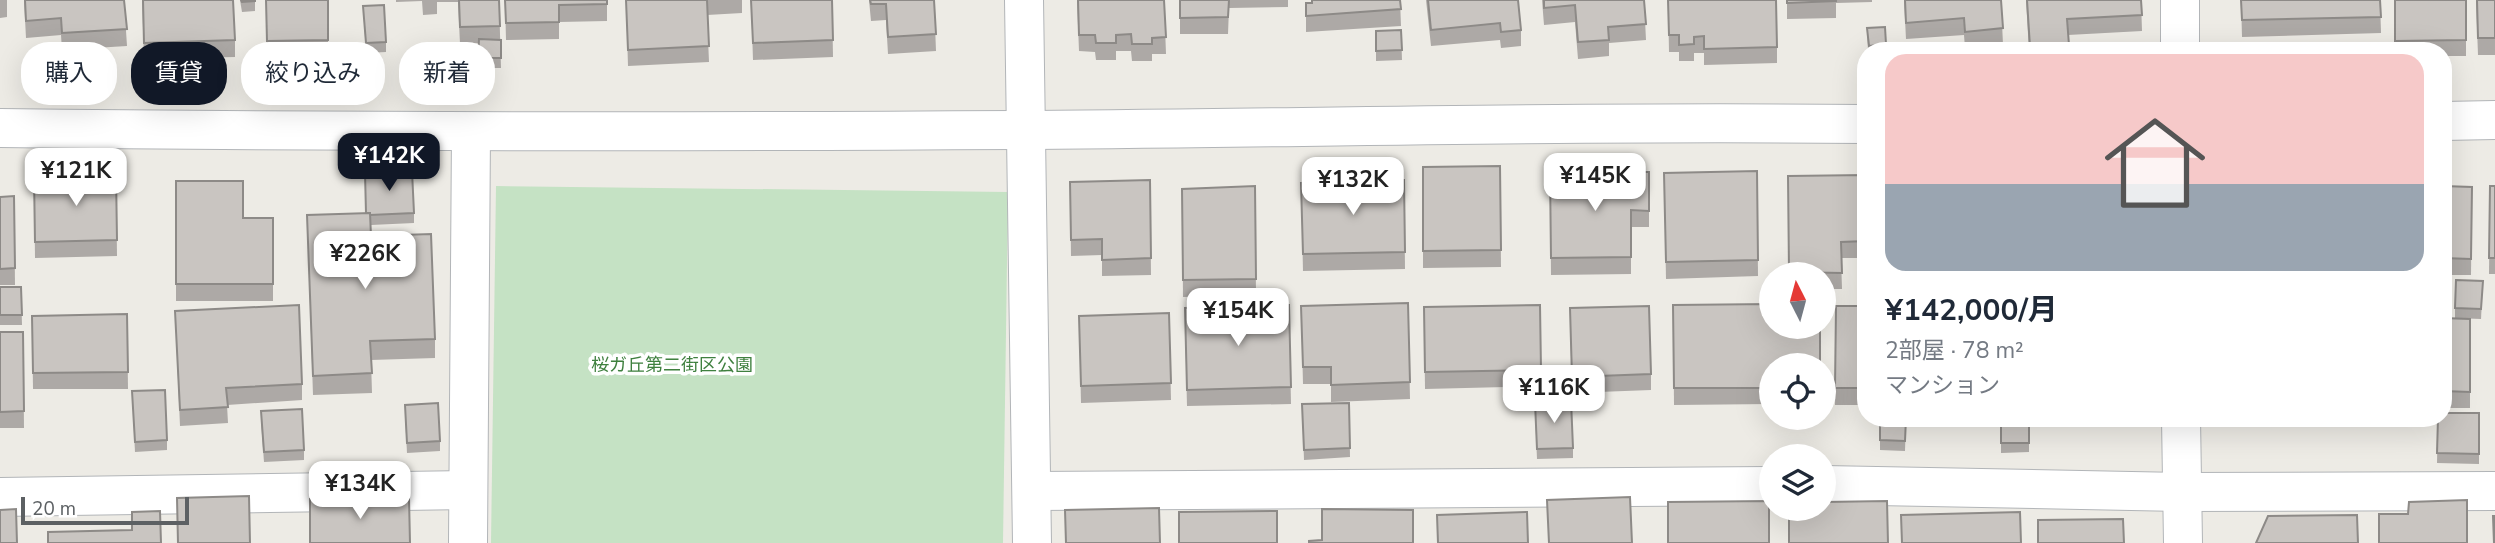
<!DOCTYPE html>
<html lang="ja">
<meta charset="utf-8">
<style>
:root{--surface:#fff;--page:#f2f2f3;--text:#1f2937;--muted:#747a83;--accent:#111827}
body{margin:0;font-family:"Nunito Sans","Noto Sans JP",sans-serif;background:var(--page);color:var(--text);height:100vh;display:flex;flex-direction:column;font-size:26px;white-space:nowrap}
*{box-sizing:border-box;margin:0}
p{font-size:23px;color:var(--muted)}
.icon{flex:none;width:38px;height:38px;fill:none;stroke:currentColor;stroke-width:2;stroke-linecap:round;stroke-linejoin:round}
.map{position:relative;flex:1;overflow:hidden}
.drawer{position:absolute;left:1857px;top:42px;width:595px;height:385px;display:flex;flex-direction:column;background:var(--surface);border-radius:28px;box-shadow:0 7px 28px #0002}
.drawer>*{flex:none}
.hud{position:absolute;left:21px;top:42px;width:665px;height:63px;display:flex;gap:14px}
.needle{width:46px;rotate:354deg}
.fabs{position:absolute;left:1759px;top:262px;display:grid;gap:14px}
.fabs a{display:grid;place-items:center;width:77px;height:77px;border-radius:50%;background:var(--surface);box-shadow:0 7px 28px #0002;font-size:35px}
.scale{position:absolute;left:21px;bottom:18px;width:168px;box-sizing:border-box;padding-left:7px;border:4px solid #5c6063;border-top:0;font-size:19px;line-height:24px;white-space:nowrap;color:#5c6063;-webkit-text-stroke:5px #fff;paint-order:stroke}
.price{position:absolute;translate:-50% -60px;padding:0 16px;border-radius:14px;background:#fff;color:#222;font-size:23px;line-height:46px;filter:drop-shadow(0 2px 4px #0008)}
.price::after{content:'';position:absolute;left:50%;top:42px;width:21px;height:16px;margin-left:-10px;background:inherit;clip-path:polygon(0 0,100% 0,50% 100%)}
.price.active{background:var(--accent);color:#fff}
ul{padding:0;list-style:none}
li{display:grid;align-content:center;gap:14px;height:371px;padding:0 28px}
li span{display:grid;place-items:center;height:217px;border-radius:21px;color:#555}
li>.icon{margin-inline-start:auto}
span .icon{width:126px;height:126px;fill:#fffc;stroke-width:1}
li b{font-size:30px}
.tag{padding:0 24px;border-radius:28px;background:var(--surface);box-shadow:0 7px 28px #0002;font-size:24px;line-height:63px}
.tag.active{background:var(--accent);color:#fff}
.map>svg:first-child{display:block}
.green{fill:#c5e2c4}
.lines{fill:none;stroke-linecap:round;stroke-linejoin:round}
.minor-casing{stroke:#b2b5b8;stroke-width:40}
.tertiary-casing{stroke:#b2b5b8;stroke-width:40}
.minor{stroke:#fff;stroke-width:38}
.tertiary{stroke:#fff;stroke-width:38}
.wall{fill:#ada9a6}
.building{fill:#c9c5c1;stroke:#8d8a87;stroke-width:2}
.labels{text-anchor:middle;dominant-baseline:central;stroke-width:7;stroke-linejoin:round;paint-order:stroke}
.park-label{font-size:18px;fill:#3f803f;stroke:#fff}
</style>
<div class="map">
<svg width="2495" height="543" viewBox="0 0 2495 543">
<rect width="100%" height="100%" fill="#edebe5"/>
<path class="green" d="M496,186L1008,192L1003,543H491Z"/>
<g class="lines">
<defs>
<g id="minor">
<path d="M1024,0L1032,543"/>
<path d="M2180,51V0"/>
<path d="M2181,418L2183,543"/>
<path d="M1824,485L2181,492L2495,491"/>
<path d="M1033,491L1771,486"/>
<path d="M0,497L468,490"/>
<path d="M468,543L471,132"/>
</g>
<g id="tertiary">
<path d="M2443,121L2495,120"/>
<path d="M0,128C341,132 681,132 1022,130C1303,128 1584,121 1866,124"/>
</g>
</defs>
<use href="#minor" class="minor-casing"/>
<use href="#tertiary" class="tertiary-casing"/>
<use href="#minor" class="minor"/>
<use href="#tertiary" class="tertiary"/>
</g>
<g class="wall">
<path d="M0,0H7V17L0,18Z"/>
<path d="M24,0H124L127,46L62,50L61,35L26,38Z"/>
<path d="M142,0L235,40V57L144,59Z"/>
<path d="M240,0H255V11L242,12Z"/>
<path d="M266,0H328V56L267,57Z"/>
<path d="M396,0H499L501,68H478L479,43L460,44L458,2H437V14L423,15L422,1L396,2Z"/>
<path d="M505,0H607V21L559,22V39L506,40Z"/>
<path d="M626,0H742V13L707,15L709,62L628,66Z"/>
<path d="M751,0H832L833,57L753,60Z"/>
<path d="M869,0H934L936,51L888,54L886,20L871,21Z"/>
<path d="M1077,0H1164L1166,54H1152V61H1132L1131,51H1116V60H1096L1095,52L1079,51Z"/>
<path d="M1180,0H1288V7L1229,8L1228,34H1180Z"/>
<path d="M1311,0H1400L1401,26L1306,32V3H1311Z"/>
<path d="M1426,0H1518L1521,30V46L1501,48L1500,40L1431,46Z"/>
<path d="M1542,0H1644L1646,40L1609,43V56L1578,59L1575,22L1544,25Z"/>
<path d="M1668,0L1777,47V63L1704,65V53H1694V61H1679V52H1669Z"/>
<path d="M1787,0H1872V2L1836,3V18L1787,19Z"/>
<path d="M1904,0H2001L2003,45L1965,48L1964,35L1906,39Z"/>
<path d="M2026,0H2141L2142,31L2068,35L2069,51H2029Z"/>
<path d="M2241,0H2380L2381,33L2242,37Z"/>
<path d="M2395,0H2466V56H2443V51H2395Z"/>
<path d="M2476,0H2495V55H2478Z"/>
<path d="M363,6L386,42V52L366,53Z"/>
<path d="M1885,27L1886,51H1868L1867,28Z"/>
<path d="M1401,30L1402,60L1376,61V31Z"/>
<path d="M1500,166L1501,267L1423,268V167Z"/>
<path d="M1757,171L1758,276L1666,279L1664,173Z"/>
<path d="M1550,172H1649V227H1631V274L1551,275Z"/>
<path d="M116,174L117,256L35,258L34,176Z"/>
<path d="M1866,175V258H1841L1842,289H1824V275H1789L1788,176Z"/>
<path d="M1150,180L1151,275L1102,276V255L1071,256L1070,182Z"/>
<path d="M1404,180L1405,269L1303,271L1301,183Z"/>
<path d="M176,181L243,218H273V301H176Z"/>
<path d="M1255,186L1256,295L1183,297L1182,189Z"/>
<path d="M2443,186L2472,187L2471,275H2443Z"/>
<path d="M2490,186H2495V274H2489Z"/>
<path d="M14,196L15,285H0V197Z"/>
<path d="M414,213V223L371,225V236L435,339V358L371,360L372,393L313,395L307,215Z"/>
<path d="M2483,281L2481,319L2455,318V308Z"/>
<path d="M0,287H21L22,325H0Z"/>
<path d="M1408,303L1410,399L1331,402V384H1303L1301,306Z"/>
<path d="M1289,305L1291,404L1187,406L1185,324Z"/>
<path d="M1540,305L1541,386L1425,389L1424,307Z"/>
<path d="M1673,305L1771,366V404L1674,405Z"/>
<path d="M1836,306H1866V405H1835Z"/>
<path d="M175,311L302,384V400L227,405L228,423L180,426Z"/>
<path d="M1169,313L1171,400L1081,403L1079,316Z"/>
<path d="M127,314L128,389H33L32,316Z"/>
<path d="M2443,318L2470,319V408H2443Z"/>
<path d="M1570,324L1651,374V390L1572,393Z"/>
<path d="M0,332H23L24,428H0Z"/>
<path d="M132,391L167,440V450L135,452Z"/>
<path d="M1349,403L1350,457L1304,460L1302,404Z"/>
<path d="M1535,412L1573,448V458L1537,459Z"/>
<path d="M2479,413V464L2437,463L2438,418Z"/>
<path d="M405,415L440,441V451L407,453Z"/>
<path d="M1880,418H1906L1905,451L1880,450Z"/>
<path d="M2001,418H2029V452L2001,453Z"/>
<path d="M261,421L304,450V460L264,462Z"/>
</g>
<g class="building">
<path d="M25,0H124L127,29L62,33L61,18L26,21Z"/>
<path d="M143,0H233L235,40L144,43Z"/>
<path d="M241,0H255V1L242,2Z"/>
<path d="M266,0H328V40L267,41Z"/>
<path d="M459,0H499L500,26L460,27Z"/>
<path d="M505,0H607V4L559,5V22L506,23Z"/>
<path d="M626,0H707L709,46L628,50Z"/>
<path d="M751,0H832L833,40L753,43Z"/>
<path d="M870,0H934L936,34L888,37L886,4H871Z"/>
<path d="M1078,0H1164L1166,37L1152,38V44H1132L1131,34L1116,35V43H1096L1095,35H1079Z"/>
<path d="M1180,0H1229L1228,17L1180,18Z"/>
<path d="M1312,0H1400L1401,9L1306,16V3H1312Z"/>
<path d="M1428,0H1518L1521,30L1501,32L1500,23L1431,30Z"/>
<path d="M1544,0H1644L1646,24L1608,27L1609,40L1578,42L1575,5L1544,8Z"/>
<path d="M1668,0H1776L1777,47L1704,49V36L1694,37V44L1679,45V35H1669Z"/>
<path d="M1787,0H1836V1L1787,3Z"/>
<path d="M1905,0H2001L2003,28L1965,32L1964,18L1906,23Z"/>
<path d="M2027,0H2141L2142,15L2067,19L2069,45L2030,47Z"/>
<path d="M2241,0H2380L2381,17L2242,20Z"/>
<path d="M2395,0H2466V40L2395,41Z"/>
<path d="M2477,0H2495V38H2478Z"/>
<path d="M384,5L386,42L366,43L363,6Z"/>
<path d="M1885,27L1886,44L1869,46L1867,28Z"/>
<path d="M1401,30L1402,50L1376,51V31Z"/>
<path d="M479,39L501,40V58H478Z"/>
<path d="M1500,166L1501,250L1423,251V167Z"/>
<path d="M412,171L414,213L370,215V213H366L365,173Z"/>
<path d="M1757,171L1758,260L1666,262L1664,173Z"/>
<path d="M1550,172H1649V211L1631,210V257L1551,258Z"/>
<path d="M116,174L117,240L35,242L34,176Z"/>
<path d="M1866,175V241L1841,242L1842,273L1789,272L1788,176Z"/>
<path d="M1150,180L1151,258L1102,260V239L1071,240L1070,182Z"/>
<path d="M1404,180L1405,252L1303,254L1301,183Z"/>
<path d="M176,181H243V218H273V284H176Z"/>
<path d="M1255,186L1256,279L1183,280L1182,189Z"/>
<path d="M2443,186L2472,187L2471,259L2443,258Z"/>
<path d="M2490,186H2495V258H2489Z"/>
<path d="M14,196L15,268L0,269V197Z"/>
<path d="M370,213L371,236L431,234L435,339L370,341L372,373L313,376L307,215Z"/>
<path d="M2456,280L2483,281L2481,309L2455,308Z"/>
<path d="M0,287H21L22,315H0Z"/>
<path d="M1408,303L1410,382L1331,385V367H1303L1301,306Z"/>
<path d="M1771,304V327H1820V366H1771V388H1674L1673,305Z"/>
<path d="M299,305L302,384L226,388L228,407L180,410L175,311Z"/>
<path d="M1289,305L1291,387L1187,390L1185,308Z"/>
<path d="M1540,305L1541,370L1425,372L1424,307Z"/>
<path d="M1649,306L1651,374L1572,377L1570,308Z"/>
<path d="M1836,306H1866V388H1835Z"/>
<path d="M1169,313L1171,383L1081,386L1079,316Z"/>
<path d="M127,314L128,372L33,373L32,316Z"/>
<path d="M2443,318L2470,319V392L2443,391Z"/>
<path d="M0,332H23L24,411L0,412Z"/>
<path d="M165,390L167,440L135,442L132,391Z"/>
<path d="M1571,400L1573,448L1537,449L1535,402Z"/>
<path d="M438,403L440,441L407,443L405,405Z"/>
<path d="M1349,403L1350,448L1304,450L1302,404Z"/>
<path d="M302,409L304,450L264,452L261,411Z"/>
<path d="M2443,413H2479V454L2437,453L2438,418H2443Z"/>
<path d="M1880,418H1906L1905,441L1880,440Z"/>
<rect x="2001" y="418" width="28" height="25"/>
<path d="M249,496L250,543H178L177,498Z"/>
<path d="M1630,497L1632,543H1549L1547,500Z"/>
<path d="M409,498L410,543H310V499Z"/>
<path d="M2467,500V543H2379V514H2408L2409,502Z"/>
<path d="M1769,501V543H1668V502Z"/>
<path d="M1887,501L1888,543H1789V509H1824V502Z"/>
<path d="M1159,508L1160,543H1066L1065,510Z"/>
<path d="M16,509L17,543H0V510Z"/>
<path d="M1322,509L1413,510V543H1309V541L1322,540Z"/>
<path d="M160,511L161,543H48V532L132,530V512Z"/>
<path d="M1277,511V543H1179V512Z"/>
<path d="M1527,512L1528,543H1438L1437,515Z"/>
<path d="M2020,512L2021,543H1902L1901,515Z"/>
<path d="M2357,515L2358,543H2256L2268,516Z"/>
<path d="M2493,516H2495V543H2494Z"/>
<path d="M2123,519L2124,543H2038V520Z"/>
</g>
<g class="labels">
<g class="park-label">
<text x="672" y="365">桜ガ丘第二街区公園</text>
</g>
</g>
</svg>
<div class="fabs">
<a><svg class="needle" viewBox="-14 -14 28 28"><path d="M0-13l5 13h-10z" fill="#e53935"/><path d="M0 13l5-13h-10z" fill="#747a83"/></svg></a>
<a><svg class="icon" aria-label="locate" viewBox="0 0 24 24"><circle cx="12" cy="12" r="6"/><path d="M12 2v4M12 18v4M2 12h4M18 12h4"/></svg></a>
<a><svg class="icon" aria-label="layers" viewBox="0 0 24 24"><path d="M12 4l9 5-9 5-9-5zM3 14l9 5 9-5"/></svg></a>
</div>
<div class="scale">20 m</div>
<b class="price active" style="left:389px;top:193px">¥142K</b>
<b class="price" style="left:76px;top:208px">¥121K</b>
<b class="price" style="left:1595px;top:213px">¥145K</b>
<b class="price" style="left:1353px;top:217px">¥132K</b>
<b class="price" style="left:365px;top:291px">¥226K</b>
<b class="price" style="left:1238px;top:348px">¥154K</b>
<b class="price" style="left:1554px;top:425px">¥116K</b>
<b class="price" style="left:360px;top:521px">¥134K</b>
<div class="hud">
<a class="tag">購入</a>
<a class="tag active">賃貸</a>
<a class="tag">絞り込み</a>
<a class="tag">新着</a>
</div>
<section class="drawer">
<ul>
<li><span style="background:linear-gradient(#f6c9c9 60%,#9aa5b1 0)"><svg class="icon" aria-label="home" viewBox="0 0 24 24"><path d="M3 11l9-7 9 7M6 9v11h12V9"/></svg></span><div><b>¥142,000/月</b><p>2部屋 · 78 m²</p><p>マンション</p></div></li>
</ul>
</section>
</div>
